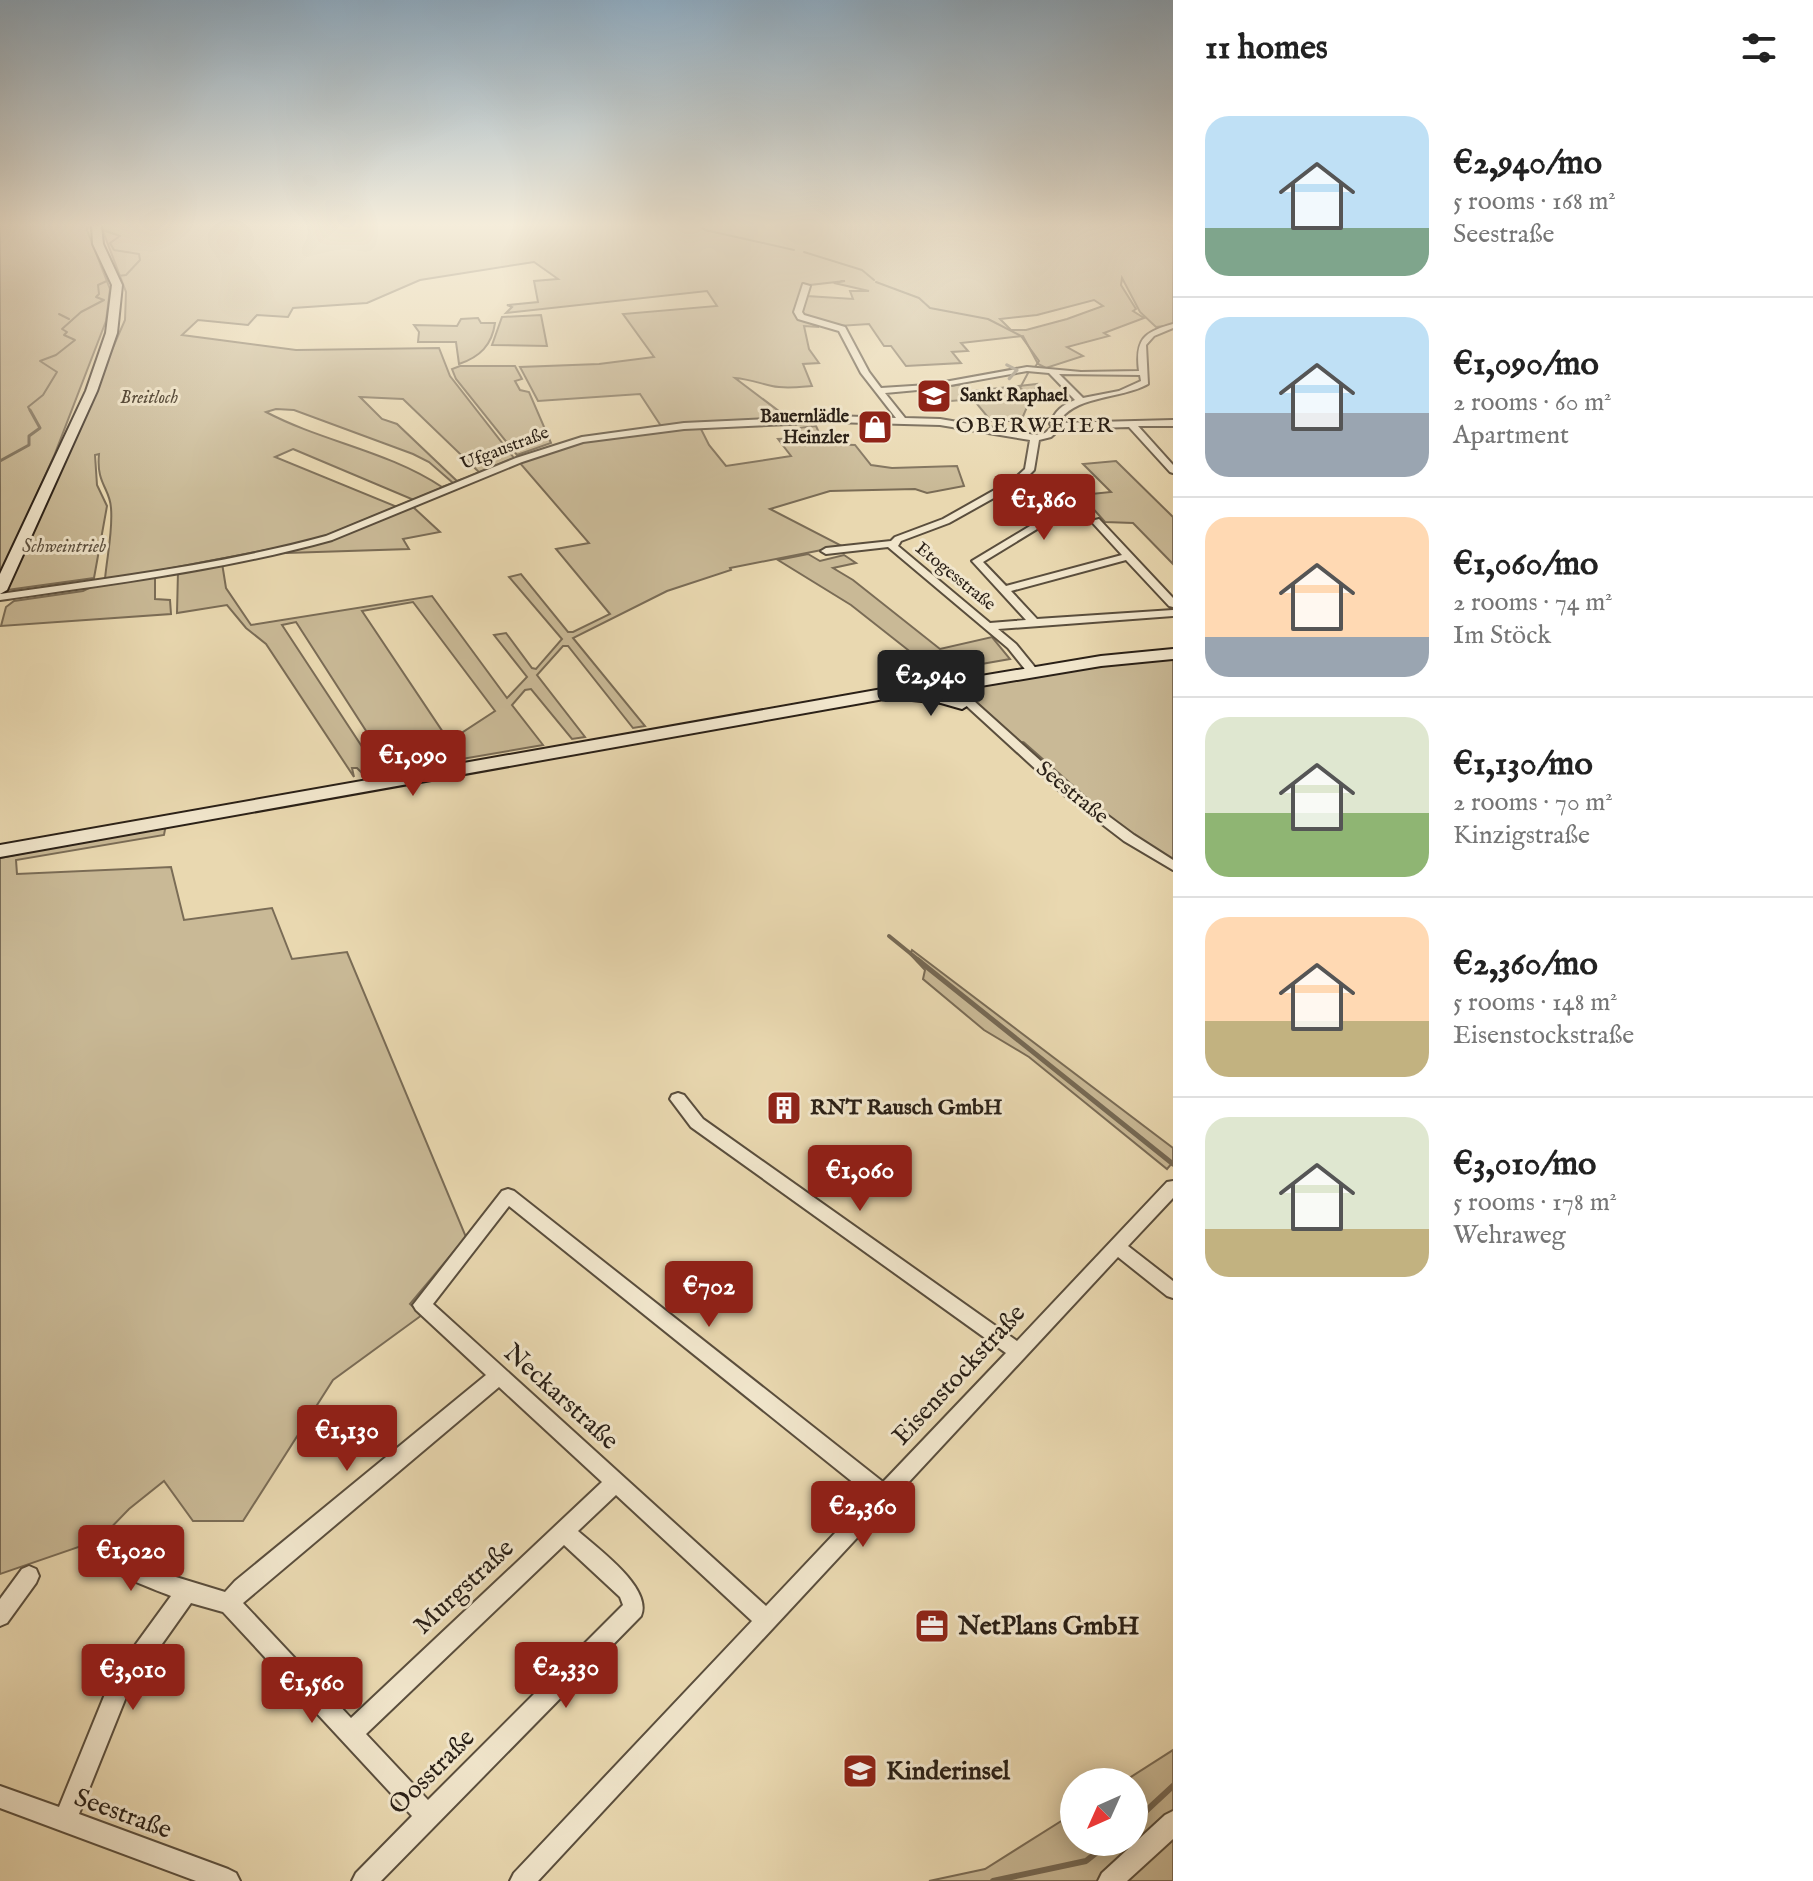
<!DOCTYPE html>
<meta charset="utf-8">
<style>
:root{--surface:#fff;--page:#f6f6f6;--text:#222;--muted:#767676;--line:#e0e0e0;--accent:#8f2418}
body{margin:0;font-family:"IM FELL English",serif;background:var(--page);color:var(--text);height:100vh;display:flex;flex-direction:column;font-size:30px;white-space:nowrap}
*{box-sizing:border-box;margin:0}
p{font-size:26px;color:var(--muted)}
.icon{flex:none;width:44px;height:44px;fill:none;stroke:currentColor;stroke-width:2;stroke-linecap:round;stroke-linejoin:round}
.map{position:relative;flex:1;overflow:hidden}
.panel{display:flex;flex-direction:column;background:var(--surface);width:640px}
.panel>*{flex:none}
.needle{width:52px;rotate:225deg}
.buttons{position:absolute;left:1060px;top:1768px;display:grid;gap:16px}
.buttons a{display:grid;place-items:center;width:88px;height:88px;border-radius:50%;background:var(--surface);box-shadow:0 4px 20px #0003;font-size:40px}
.price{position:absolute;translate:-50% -68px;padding:0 18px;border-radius:8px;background:var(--accent);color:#fff;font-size:26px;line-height:52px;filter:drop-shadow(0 2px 4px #0008)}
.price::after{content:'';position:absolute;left:50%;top:48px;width:24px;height:18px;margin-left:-12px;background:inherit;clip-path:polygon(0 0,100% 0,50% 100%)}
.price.on{background:#222;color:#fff}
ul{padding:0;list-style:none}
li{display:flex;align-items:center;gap:24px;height:200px;padding:0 32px}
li+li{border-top:2px solid var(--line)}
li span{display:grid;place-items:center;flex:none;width:224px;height:160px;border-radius:24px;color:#555}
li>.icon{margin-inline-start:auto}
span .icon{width:96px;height:96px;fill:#fffc;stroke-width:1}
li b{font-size:34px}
h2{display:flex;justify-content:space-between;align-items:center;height:96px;padding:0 32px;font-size:34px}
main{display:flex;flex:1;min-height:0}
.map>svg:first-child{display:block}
.green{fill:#c9b996;stroke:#7a6c56;stroke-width:2;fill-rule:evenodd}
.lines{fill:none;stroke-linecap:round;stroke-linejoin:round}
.stream-far4{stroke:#766954;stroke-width:2}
.stream-far3{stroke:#766954;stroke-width:3}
.stream-far2{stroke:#766954;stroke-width:4}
.stream-far1{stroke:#766954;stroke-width:5}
.stream{stroke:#766954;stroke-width:6}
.street-casing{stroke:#5a4e3d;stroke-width:4}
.secondary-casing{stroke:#2a2017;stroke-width:4}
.street{fill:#f1e6cc;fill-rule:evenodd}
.secondary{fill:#f1e6cc;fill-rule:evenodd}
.oneway{stroke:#978d7b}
.labels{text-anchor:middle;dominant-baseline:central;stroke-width:6;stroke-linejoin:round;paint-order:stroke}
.far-poi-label{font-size:18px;font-weight:bold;fill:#2a2017;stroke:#f1e6cc;text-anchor:start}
.far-park-label{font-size:18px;font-style:italic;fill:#5a4e3d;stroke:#f1e6cc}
.far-street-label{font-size:18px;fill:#2a2017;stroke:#f1e6cc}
.far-quarter-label{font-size:22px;letter-spacing:2px;fill:#2a2017;stroke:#f1e6cc}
.street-label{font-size:22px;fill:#2a2017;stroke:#f1e6cc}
.poi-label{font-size:22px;font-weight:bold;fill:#2a2017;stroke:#f1e6cc;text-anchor:start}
.near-street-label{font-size:26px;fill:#2a2017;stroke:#f1e6cc}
.near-poi-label{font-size:26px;font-weight:bold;fill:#2a2017;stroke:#f1e6cc;text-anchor:start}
</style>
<main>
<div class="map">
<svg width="1173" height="1881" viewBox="0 0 1173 1881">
<rect width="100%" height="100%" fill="#e9d8b0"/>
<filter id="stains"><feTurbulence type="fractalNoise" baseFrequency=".0025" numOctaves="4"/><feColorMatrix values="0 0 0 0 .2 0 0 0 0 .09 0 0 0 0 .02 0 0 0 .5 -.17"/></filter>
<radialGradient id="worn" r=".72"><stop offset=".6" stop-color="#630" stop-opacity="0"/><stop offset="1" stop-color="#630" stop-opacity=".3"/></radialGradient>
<g class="green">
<path d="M0,226H88L87,230L110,289L106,321L54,456L0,576Z"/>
<path d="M101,226H1173V325L1156,327L1140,312L1122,278L1121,285L1136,309L1133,311L1144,318L1104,333L1109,336L1067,347L1083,356L1046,368L1038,364L1023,336L961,343L968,351L952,352L961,363L906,366L891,346H884L869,324L838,326L799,318L819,327L804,326L809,349L819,363L803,364L812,386C799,387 785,389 772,386C759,383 748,379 735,378L788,418L661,426L640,394L538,401L520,367L599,364L654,357L623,314L717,306L707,291L506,313L512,307L507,305L538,302L534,281L558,279L534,262L420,280L367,303L293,308L288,317L257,315L248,325L198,320L182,335L296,350L439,348L450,376L514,458L313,541L109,580L105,579C107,556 113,531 111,508C110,488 96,484 99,454L95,455L97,485L107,506L94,578L7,590L125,320L126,292ZM845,281L834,283L869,291H850L853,299L807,296L810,285ZM1094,300L1103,306L1067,319L1026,330H1011L1000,319L1037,315ZM360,397L403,399L480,473L457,481L397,424L382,419ZM276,409L294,410L413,454L429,462L453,483L442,487C388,451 323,442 266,412ZM293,449L414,500L397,507L275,457Z"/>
<path d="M541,315L547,346L492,345L502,317Z"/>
<path d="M478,318L481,323H495C492,345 480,357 459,364L456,342H418L419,332L414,325L457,326L461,319Z"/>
<path d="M460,366H515L522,379L515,381L520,390L529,392L551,443L517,455L456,379L452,369Z"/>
<path d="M963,384L972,391L1037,384L1021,421H991L973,399L951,401L940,388Z"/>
<path d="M816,426L824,444L855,445L871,465L892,468L957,466L964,486L927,493L915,489L830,491L770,509L842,546L730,568L731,570L667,591L573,638L645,726L633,728L568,646H563L537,675L585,737L572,739L531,689L525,690L512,705L543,745L386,772L397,764L365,776L357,768H352L354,777L266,644L246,628L227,605L177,613L178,571L222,563L226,588L251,625L432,596L507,698L527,677L494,635L506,633L532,668L536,669L562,639L509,577L521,574L568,632H573L610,614L556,549L589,543L519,462L569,444L700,427L709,445L726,466L791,456L778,439L802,438L797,428ZM413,602L495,711L449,741L362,611ZM296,622L388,765V766L378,771L282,625Z"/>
<path d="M1116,461L1173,517V564L1133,523L1105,522L1081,495L1111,492L1083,464Z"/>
<path d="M412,506L440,532L403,539L409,549L286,553Z"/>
<path d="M808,554L820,561L844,555L856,563L833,568L853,580L940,649L992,637L1010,659L936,672L851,605L778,560Z"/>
<path d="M155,576V599L170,600L171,614L1,626L6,607L14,601L83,591L97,584Z"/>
<path d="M1173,659V863L1091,808L975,702L971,694L978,686L1134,661Z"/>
<path d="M166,824L164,835L16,860L17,874L171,867L184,920L272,908L292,959L347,952L466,1237L410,1304L422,1315L333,1380L243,1521H193L164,1481L129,1509L99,1540L0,1574V858Z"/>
<path d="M912,950L1173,1148V1162L1167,1169L1029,1057L984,1030L923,979L925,970L910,954Z"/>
<path d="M1173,1750V1881H929L985,1869L1074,1813V1842H1134V1782H1123Z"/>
</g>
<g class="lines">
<g class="stream-far4">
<path d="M700,226L705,230L794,250"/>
<path d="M100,229L120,236L110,243L114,250L139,254L140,260L126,275L118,276"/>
<path d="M804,252L862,270L874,280"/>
<path d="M876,282L919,298L930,308L988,319L1021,336L1039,361L1035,367"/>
<path d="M59,314L69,319"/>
<path d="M1028,373L1020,388L1037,400L1035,403"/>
<path d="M31,412L28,407L43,395L57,372L40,361L56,355L75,340L64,335L67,332L62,329L81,312L104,300L96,297L99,294L98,285L109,280"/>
</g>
<path class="stream-far3" d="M0,461L29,445V436L40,428L30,410"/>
<g class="stream-far2">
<path d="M1023,743L1090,802"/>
<path d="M889,936L921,962"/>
</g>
<path class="stream-far1" d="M918,960L1173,1164"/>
<g class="stream">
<path d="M1134,1822L1173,1786"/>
<path d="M993,1881L1086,1861L1110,1842"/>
</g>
<defs>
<g id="street">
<path d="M803,284L810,286L802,312L804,315L845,327L869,372L881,388L928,385L1027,367L1081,372L1139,371C1135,339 1144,332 1173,324V328L1154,336L1146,345L1148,384C1122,399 1070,396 1059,423L1173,420V426H1138L1173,465V473L1170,472L1129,427L1060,429L1051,437L1039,440L1034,470L1023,481L1051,499L1060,515L983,562L1006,586L1122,555L1091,521L1099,519L1173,598V607L1169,606L1126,560L1011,591L1037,619L1173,610V616L998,629L1016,644L1038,671L1036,673H1028L1008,648L888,547L826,554L821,551L826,548L891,541L895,537L943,519L1014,479L1025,469L1030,440L940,425L832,422L684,429L583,442L522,462L332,540C224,570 111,584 0,600V594C109,578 220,565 326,536L516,458L582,437L684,423L832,416L896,418L861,373L839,331L798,319L794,312ZM1027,371L1049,373L1075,400C1062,405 1055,411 1050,424L1052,427L1045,433L1035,435L940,419L905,418L885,393L928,389ZM1059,374L1140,375L1141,381L1119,391L1083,398ZM1017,485L1044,503L1050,514L972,561L1026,620L990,623L898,546L901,541L949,523Z"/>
<path d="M951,683L955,684L1072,789L1134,835L1173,860V870L1124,841L1064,795L947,688L945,686Z"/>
<path d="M678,1093L684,1095L703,1119L1017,1341L1167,1182L1173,1181V1198L1128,1246L1173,1281V1298L1167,1296L1118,1257L538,1881H510L514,1873L752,1621L616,1495L578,1531C598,1549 653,1588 641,1616L381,1881H352L356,1873L412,1816L223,1612L191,1603L128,1692L79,1814L228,1869L236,1873L240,1881H196L0,1808V1786L59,1807L112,1677L171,1596C151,1588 97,1569 89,1549L92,1542L99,1539L166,1574L225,1592L235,1581L486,1375L416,1310L413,1305L502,1191L508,1189L514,1191L883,1482L1006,1353L691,1127L670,1099L672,1095ZM509,1206L870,1496L766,1606L433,1304ZM499,1387L602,1482L351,1718L243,1603ZM564,1545L620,1597L623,1605L428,1800L366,1734Z"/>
<path d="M29,1566L36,1569L39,1576L36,1583L7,1623L0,1626V1599L22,1569Z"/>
<path d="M1173,1811V1839L1127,1881H1098L1102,1873L1165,1815Z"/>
</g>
<g id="secondary">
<path d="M92,226H101L103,244L122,285L117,333L97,391L7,590L0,594V574L86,391L106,333L112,285L93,244Z"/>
<path d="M1173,649V659L1101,666L951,691L920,692L942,693L968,701L970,704L962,709L941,703L912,700V694L0,857V845L933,680L951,681L1101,656Z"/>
</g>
</defs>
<use href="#street" class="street-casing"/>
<use href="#secondary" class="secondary-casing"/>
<use href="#street" class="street"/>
<use href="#secondary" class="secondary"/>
</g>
<defs><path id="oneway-chevron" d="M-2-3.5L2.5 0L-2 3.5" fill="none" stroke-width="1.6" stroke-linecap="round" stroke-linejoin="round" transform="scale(2)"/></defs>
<use class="oneway" href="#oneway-chevron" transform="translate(1012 371) rotate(-10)"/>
<linearGradient id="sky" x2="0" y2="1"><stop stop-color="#8ea9bd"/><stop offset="0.46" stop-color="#f5eddb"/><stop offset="1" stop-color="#f5eddb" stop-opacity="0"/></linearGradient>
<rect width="1173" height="489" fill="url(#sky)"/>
<defs>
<symbol id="school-square" viewBox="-11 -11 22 22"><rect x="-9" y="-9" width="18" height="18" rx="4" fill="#8f2418" stroke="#f1e6cc"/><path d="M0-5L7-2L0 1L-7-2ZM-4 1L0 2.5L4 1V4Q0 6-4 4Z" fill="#fff"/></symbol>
<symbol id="shop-square" viewBox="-11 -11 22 22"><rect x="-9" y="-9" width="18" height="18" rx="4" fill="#8f2418" stroke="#f1e6cc"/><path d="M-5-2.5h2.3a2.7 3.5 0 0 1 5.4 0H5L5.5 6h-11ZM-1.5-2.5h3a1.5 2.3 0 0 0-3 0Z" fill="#fff"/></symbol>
<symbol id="building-square" viewBox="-11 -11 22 22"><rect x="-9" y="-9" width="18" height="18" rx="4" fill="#8f2418" stroke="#f1e6cc"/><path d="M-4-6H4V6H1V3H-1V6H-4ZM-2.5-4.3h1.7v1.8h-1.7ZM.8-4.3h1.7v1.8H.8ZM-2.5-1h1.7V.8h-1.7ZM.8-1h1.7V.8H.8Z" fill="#fff"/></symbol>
<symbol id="office-square" viewBox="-11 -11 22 22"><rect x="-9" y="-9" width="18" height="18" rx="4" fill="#8f2418" stroke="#f1e6cc"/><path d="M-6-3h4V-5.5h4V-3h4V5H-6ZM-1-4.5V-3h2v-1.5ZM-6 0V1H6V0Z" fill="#fff"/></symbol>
</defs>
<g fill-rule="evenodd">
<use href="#school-square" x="914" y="376" width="40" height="40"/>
<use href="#shop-square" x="855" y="407" width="40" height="40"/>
<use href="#building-square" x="764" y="1088" width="40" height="40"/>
<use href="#office-square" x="912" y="1606" width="40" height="40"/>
<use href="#school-square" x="840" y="1751" width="40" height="40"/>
</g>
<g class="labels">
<g class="far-poi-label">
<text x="960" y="396">Sankt Raphael</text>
<text x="849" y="417" text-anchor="end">Bauernlädle<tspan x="849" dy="21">Heinzler</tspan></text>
</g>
<g class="far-park-label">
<text x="149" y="398">Breitloch</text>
<text x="64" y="547">Schweintrieb</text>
</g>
<g class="far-street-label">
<text transform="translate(505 449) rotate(-21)">Ufgaustraße</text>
<text transform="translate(955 577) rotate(39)">Etogesstraße</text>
</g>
<g class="far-quarter-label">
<text x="1035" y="426">OBERWEIER</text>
</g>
<g class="street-label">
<text transform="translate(1072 793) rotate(39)">Seestraße</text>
</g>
<g class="poi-label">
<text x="810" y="1108">RNT Rausch GmbH</text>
</g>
<g class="near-street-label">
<text transform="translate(959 1375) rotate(-47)">Eisenstockstraße</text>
<text transform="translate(561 1397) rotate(42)">Neckarstraße</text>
<text transform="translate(464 1587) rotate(-43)">Murgstraße</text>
<text transform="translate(432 1772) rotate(-45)">Oosstraße</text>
<text transform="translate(123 1814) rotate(20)">Seestraße</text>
</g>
<g class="near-poi-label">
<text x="958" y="1626">NetPlans GmbH</text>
<text x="886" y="1771">Kinderinsel</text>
</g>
</g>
<rect width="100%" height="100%" filter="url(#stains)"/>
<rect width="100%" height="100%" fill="url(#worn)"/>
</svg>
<div class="buttons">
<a><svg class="needle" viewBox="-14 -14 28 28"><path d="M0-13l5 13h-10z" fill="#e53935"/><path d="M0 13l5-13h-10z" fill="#767676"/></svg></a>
</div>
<b class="price" style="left:1044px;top:542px">€1,860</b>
<b class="price on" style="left:931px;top:718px">€2,940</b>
<b class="price" style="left:413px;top:798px">€1,090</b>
<b class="price" style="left:860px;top:1213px">€1,060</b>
<b class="price" style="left:709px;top:1329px">€702</b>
<b class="price" style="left:347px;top:1473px">€1,130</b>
<b class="price" style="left:863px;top:1549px">€2,360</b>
<b class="price" style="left:131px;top:1593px">€1,020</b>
<b class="price" style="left:566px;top:1710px">€2,330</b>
<b class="price" style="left:133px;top:1712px">€3,010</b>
<b class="price" style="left:312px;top:1725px">€1,560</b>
</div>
<section class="panel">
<h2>11 homes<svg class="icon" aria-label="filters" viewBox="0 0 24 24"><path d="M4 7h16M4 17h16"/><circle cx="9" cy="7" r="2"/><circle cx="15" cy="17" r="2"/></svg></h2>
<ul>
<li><span style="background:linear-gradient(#bfe0f5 70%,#7fa58c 0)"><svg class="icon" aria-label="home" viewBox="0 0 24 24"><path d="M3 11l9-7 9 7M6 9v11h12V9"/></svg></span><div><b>€2,940/mo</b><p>5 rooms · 168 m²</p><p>Seestraße</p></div></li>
<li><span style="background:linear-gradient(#bfe0f5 60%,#9aa5b1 0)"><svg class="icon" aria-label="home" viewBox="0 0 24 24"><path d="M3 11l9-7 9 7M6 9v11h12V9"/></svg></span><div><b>€1,090/mo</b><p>2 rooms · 60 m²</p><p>Apartment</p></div></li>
<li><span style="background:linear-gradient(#ffd9b3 75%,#9aa5b1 0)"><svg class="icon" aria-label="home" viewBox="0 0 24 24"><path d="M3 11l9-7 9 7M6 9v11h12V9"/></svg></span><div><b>€1,060/mo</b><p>2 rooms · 74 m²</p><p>Im Stöck</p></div></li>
<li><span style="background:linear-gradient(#dfe7d0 60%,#8fb573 0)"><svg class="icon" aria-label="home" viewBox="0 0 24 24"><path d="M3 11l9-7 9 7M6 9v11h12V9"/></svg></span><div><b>€1,130/mo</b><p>2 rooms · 70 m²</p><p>Kinzigstraße</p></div></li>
<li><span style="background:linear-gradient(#ffd9b3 65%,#c2b280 0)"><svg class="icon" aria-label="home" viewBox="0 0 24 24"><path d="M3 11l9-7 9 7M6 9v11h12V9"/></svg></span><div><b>€2,360/mo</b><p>5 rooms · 148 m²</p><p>Eisenstockstraße</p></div></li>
<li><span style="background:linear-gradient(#dfe7d0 70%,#c2b280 0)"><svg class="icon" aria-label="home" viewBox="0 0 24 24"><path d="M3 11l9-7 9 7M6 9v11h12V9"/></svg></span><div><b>€3,010/mo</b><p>5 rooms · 178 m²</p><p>Wehraweg</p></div></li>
</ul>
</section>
</main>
